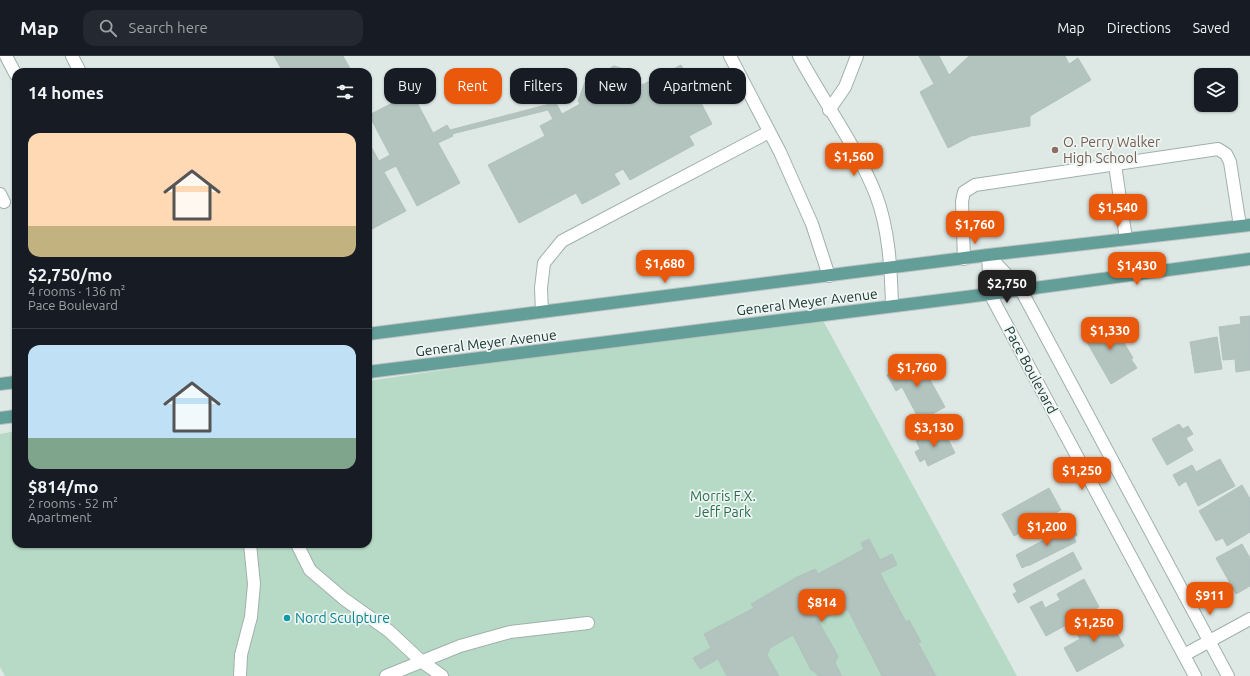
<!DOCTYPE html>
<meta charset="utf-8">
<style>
:root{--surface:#171b24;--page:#242831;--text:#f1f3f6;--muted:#9ea1a6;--line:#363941;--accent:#ea580c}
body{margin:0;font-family:Ubuntu,sans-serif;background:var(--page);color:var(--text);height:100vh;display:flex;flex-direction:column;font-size:15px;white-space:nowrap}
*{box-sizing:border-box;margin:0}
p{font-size:13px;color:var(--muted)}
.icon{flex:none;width:22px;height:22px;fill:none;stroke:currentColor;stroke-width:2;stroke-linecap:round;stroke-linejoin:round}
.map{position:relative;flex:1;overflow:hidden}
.panel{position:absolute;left:12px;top:12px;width:360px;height:480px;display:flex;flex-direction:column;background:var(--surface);border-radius:12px;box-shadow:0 1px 3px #0004}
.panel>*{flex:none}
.hud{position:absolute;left:384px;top:12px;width:380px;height:36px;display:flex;gap:8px}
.controls{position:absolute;left:1194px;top:12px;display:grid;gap:8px}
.controls a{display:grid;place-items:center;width:44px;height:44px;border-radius:8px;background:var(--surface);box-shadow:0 1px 3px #0004;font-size:20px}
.price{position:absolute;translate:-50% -34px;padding:0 9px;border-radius:8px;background:var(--accent);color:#fff;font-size:13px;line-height:26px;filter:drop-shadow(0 1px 2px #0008)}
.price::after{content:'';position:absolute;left:50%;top:24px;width:12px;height:9px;margin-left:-6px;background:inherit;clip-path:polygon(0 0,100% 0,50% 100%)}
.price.selected{background:#222;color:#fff}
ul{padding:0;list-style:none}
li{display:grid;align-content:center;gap:8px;height:212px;padding:0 16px}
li+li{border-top:1px solid var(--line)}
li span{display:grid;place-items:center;height:124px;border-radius:12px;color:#555}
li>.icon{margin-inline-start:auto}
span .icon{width:72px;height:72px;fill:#fffc;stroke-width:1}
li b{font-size:17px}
h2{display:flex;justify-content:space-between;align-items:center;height:48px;padding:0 16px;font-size:17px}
.pill{padding:0 14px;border-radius:12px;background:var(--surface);box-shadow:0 1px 3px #0004;font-size:14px;line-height:36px}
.pill.selected{background:var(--accent);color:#fff}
header{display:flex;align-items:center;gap:24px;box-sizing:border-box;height:56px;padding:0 20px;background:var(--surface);border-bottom:1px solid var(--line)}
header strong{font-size:19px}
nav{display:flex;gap:22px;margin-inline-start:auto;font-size:14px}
.search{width:280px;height:36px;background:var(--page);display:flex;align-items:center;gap:10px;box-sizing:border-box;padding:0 14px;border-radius:12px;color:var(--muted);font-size:15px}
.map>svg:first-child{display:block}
.green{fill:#b7dac6}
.building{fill:#b3c4bf;stroke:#b1c2be}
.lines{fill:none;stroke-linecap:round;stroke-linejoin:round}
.minor-casing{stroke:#a1b0ad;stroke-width:14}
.major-casing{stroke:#bcc3c2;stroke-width:14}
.minor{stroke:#fff;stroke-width:12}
.major{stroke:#639e98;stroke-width:12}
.education-dot{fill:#8d6e63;stroke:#eef6f3;stroke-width:1.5}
.culture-dot{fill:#0f9aa8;stroke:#eef6f3;stroke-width:1.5}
.labels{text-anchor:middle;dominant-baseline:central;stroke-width:3.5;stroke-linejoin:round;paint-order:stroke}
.education-label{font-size:14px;fill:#785e54;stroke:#eef6f3;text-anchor:start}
.street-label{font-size:14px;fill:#203835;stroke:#eef6f3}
.park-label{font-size:14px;fill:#2c6d50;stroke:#eef6f3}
.culture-label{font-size:14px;fill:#0d838f;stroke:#eef6f3;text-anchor:start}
</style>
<header>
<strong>Map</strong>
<div class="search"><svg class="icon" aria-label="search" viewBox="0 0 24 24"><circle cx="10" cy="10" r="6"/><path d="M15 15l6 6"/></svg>Search here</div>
<nav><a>Map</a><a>Directions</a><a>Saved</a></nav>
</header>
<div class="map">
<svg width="1250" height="620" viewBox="0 0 1250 620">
<rect width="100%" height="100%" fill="#dee9e6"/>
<path class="green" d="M820,259L1017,620H5L0,611V378L16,375V488H368V325Z"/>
<g class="building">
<path d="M274,0H343L352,16H283Z"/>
<path d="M919,0H939L949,19L969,0H1065L1069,8L1078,2L1091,24L1030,60V70L971,80L948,92L920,36L934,28Z"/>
<path d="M681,9L712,68L689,80L694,89L630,124L623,113L614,118L620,128L582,148L576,137L519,167L488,109L545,80L540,70L553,63L548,54L452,78L453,80L438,87L460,127L417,150L396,110L384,116L406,155L368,175V85L379,105L390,99L369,59L412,37L433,77L447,69L450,74L546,49L555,45L562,58L580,48L578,45L585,26L614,10L635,16L642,29Z"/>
<path d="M1250,260V314L1236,316L1235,303L1223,304L1219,271L1241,268L1240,261Z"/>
<path d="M1104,263L1111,265L1133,302L1131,303L1137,312L1111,328L1084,281L1095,274L1092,270Z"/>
<path d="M1217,281L1222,313L1195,317L1190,286Z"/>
<path d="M918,302L945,351L920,365L902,331L896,335L887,319L901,311L899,309L909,304L910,306Z"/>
<path d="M1179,368L1183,373L1188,370L1193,378L1186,382L1193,394L1167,409L1152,383Z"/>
<path d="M943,373L955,397L928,410L925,403L920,406L915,396L920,393L916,385Z"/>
<path d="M1220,403L1235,430L1198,450L1186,425L1179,430L1173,419L1192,409L1196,416Z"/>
<path d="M1242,429L1250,443V476L1227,490L1223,482L1216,485L1199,455Z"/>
<path d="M1049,432L1061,454L1014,480L1002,458Z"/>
<path d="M1068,471L1071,475L1074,473L1077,479L1074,481L1076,486L1028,510V509L1022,512L1016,499Z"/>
<path d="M869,483L880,504L892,498L897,509L880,517L906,566L909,564L921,586L918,587L936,620H882L848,554L842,553L819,566L838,600L835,607L842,620H818L815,616L811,614L793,579L770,592L767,599L779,620H727L718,603L700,613L693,602L711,592L704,578L754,552L751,548L797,521L815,513L818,518L864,493L861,487Z"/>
<path d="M1242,488L1250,502V530L1236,538L1216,502Z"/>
<path d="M1073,496L1082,513L1018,547L1013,538L1017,536L1013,528Z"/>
<path d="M1084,523L1099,551L1046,580L1030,551L1042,545L1045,552L1060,544L1057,538Z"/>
<path d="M1106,557L1124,590L1077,616L1064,592L1080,583L1075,575Z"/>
</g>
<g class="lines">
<defs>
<g id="minor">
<path d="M6,0L16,19"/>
<path d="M72,0L80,16"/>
<path d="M730,0L780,96L812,168L829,220"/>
<path d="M799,0C823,45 857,91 876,139C889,173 891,213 892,250"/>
<path d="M829,54L845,31L857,0"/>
<path d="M1115,109L1126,183"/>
<path d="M0,138L4,146"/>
<path d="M988,199L1021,234L1228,620"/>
<path d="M988,199L990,238L1195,620"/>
<path d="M964,203L962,145L964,136L975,129L1218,93L1226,98L1230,106L1240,170"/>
<path d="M542,256L541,232L544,207L562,185L769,76"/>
<path d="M297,488L310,514L344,543L389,575L421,605L442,620"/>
<path d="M1184,599L1250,563"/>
<path d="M240,620L241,599L251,561L254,528L250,488"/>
<path d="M386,620L460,590L510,576L588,567"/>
</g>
<g id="major">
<path d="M368,278L988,199L1250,169"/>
<path d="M368,316L990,238L1250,203"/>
<path d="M0,328L16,326"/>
<path d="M0,362L16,360"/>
</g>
</defs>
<use href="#minor" class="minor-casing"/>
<use href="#major" class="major-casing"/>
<use href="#minor" class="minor"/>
<use href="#major" class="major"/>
</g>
<circle class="education-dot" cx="1055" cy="94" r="4"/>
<circle class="culture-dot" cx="287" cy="562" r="4"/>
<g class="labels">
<g class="education-label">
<text x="1063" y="86">O. Perry Walker<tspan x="1063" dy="16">High School</tspan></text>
</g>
<g class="street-label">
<text transform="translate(807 246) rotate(-7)">General Meyer Avenue</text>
<text transform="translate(486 287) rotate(-7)">General Meyer Avenue</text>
<text transform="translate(1031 314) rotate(62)">Pace Boulevard</text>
</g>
<g class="park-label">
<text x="723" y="440">Morris F.X.<tspan x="723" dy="16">Jeff Park</tspan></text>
</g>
<g class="culture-label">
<text x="295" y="562">Nord Sculpture</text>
</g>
</g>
</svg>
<div class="controls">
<a><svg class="icon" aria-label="layers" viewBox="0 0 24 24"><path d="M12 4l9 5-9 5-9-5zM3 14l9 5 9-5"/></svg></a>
</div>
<b class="price" style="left:854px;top:121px">$1,560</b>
<b class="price" style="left:1118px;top:172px">$1,540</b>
<b class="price" style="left:975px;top:189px">$1,760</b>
<b class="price" style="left:665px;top:228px">$1,680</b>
<b class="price" style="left:1137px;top:230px">$1,430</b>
<b class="price selected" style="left:1007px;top:248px">$2,750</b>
<b class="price" style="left:1110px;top:295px">$1,330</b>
<b class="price" style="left:917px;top:332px">$1,760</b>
<b class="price" style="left:934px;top:392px">$3,130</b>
<b class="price" style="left:1082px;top:435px">$1,250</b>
<b class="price" style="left:1047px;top:491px">$1,200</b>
<b class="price" style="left:1210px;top:560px">$911</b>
<b class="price" style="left:822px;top:567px">$814</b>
<b class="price" style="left:1094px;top:587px">$1,250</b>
<div class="hud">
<a class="pill">Buy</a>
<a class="pill selected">Rent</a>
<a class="pill">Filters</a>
<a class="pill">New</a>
<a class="pill">Apartment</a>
</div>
<section class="panel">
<h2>14 homes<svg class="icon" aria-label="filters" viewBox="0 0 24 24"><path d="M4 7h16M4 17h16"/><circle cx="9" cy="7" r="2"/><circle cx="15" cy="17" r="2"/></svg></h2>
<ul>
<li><span style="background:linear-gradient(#ffd9b3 75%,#c2b280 0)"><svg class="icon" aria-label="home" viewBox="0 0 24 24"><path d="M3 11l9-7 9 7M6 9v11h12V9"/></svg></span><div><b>$2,750/mo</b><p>4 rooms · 136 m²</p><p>Pace Boulevard</p></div></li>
<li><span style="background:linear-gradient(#bfe0f5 75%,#7fa58c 0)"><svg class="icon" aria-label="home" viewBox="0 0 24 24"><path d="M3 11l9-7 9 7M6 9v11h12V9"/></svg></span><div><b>$814/mo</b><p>2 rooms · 52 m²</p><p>Apartment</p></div></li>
</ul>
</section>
</div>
